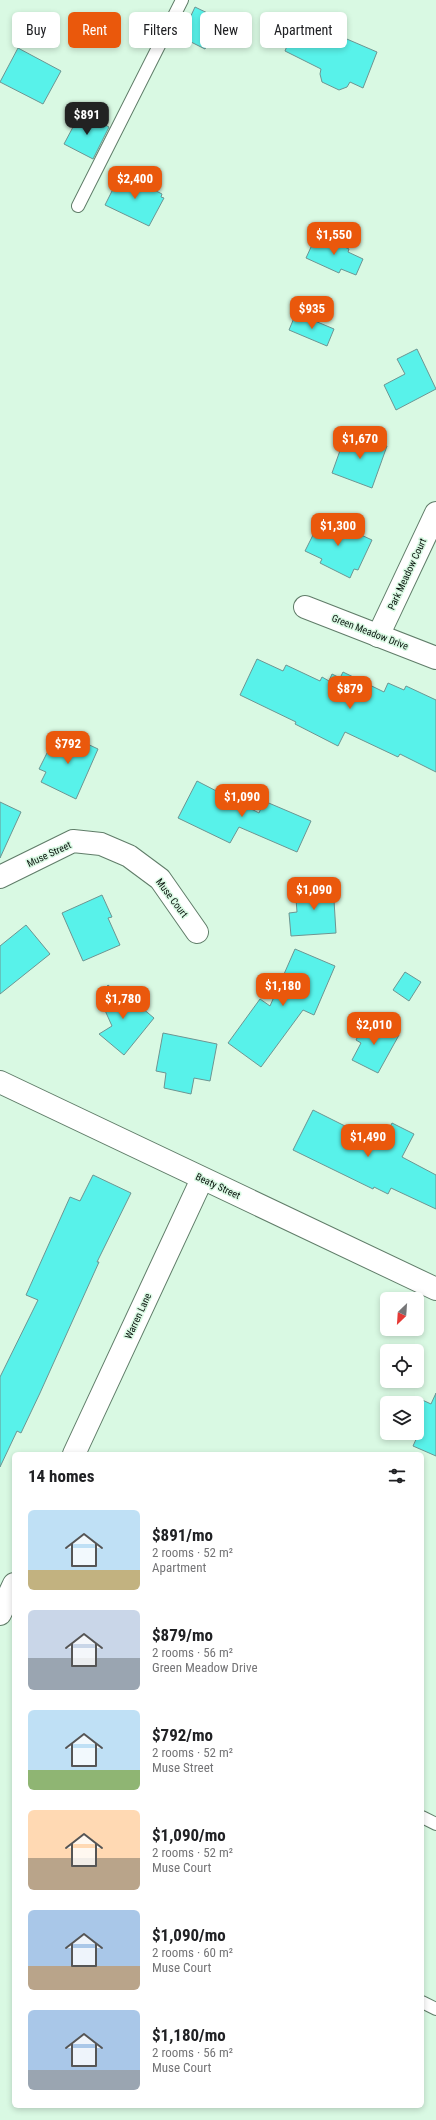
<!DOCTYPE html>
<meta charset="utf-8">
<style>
:root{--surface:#fff;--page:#f6f6f6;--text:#202124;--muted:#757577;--accent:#ea580c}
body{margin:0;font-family:"Roboto Condensed",sans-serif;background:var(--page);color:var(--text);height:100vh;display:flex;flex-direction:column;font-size:15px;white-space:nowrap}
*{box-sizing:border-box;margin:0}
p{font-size:13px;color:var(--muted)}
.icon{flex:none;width:22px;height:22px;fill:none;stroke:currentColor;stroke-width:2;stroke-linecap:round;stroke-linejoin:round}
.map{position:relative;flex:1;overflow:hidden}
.drawer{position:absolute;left:12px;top:1452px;width:412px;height:656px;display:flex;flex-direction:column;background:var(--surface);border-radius:6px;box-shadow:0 2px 6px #0003}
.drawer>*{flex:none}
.guide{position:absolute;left:12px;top:12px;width:412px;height:36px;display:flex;gap:8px}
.needle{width:26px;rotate:205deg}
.controls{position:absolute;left:380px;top:1292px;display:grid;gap:8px}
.controls a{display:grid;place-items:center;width:44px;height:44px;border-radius:6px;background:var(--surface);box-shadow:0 2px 6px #0003;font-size:20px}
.price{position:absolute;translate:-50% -34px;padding:0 9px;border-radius:8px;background:var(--accent);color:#fff;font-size:13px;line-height:26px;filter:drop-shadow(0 1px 2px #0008)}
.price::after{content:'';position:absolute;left:50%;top:24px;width:12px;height:9px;margin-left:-6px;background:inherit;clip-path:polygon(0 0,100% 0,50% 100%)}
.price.active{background:#222;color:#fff}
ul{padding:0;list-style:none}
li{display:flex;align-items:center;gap:12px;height:100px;padding:0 16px}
li span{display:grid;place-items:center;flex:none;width:112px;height:80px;border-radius:6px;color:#555}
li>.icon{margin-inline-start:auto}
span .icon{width:48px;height:48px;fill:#fffc;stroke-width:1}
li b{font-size:17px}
h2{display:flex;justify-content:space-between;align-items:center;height:48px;padding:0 16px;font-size:17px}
.tag{padding:0 14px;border-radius:6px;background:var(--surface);box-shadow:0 2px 6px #0003;font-size:14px;line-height:36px}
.tag.active{background:var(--accent);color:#fff}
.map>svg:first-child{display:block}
.building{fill:#58f2ea;stroke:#6d9592}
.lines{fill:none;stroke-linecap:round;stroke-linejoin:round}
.lane-casing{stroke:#607d69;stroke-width:14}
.street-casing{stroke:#607d69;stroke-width:24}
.lane{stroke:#fff;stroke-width:12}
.street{stroke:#fff;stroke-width:22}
.labels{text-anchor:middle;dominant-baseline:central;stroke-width:3;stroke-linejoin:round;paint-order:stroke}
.street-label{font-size:10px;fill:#0a150e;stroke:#d9f9e3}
</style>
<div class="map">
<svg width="436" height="2120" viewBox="0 0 436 2120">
<rect width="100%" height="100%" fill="#d9f9e3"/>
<g class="building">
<path d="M195,7L220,19L205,49L181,37Z"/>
<path d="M298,18L377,52L363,88L350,82L347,87L339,90L322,82L320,74L321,69L285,51Z"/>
<path d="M18,48L61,71L43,104L0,82Z"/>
<path d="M81,112L109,127L93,159L64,144Z"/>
<path d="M121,173L162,194L161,197L164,198L149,226L105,205Z"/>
<path d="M317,234L349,249L348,252L363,259L356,275L341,269L339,273L306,258Z"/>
<path d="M296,313L334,329L327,346L289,330Z"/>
<path d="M417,349L436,389L396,410L384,385L405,374L397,359Z"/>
<path d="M347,431L387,446L372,488L332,473Z"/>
<path d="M322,517L372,540L358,570L354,569L350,578L320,563L322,559L305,551Z"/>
<path d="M257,659L283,671L286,665L320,681L322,677L329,681L332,674L340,678L343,672L384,692L388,683L404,690L406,686L436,700V772L400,754L398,757L345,732L338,746L295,724L296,722L240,695Z"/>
<path d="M64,733L98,749L76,799L41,782L46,772L39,769L49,749L55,751Z"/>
<path d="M197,781L259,813L264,801L311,821L297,852L239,827L230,843L178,818Z"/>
<path d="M0,802L21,812L0,858Z"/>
<path d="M333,884L336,933L291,936L289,913L297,912L295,886Z"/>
<path d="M102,895L112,917L108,918L120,945L83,961L62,913Z"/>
<path d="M26,925L50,954L0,994V946Z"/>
<path d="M295,949L335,966L314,1015L303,1010L261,1067L228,1043L260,999L270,1006Z"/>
<path d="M405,972L421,982L409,1001L393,990Z"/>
<path d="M108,985L127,1001L130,998L154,1018L124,1055L99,1034L112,1026L99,997Z"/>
<path d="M367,1019L399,1035L378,1073L352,1060L361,1043L356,1040Z"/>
<path d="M163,1033L217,1044L210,1081L194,1078L191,1094L164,1088L166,1073L156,1071Z"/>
<path d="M313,1110L377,1142L383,1131L387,1133L392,1123L414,1134L402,1157L436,1175V1209L391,1188L388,1194L374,1187L373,1189L293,1150Z"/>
<path d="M93,1175L131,1193L97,1262H99L40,1393L21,1433L17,1431L0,1467V1377L38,1300L26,1295L70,1197L80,1201Z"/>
<path d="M436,1393V1456L413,1446L418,1435L414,1433H417L416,1403L418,1398L431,1404Z"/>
<path d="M399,1397L413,1403H396Z"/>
</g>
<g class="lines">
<defs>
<g id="lane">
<path d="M78,206L182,0"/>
<path d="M422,1817L436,1824"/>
<path d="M422,2002L436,2009"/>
</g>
<g id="street">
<path d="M305,607L436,658"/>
<path d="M378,636L436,513"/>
<path d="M0,877L73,841L101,844L129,856L160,879L197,932"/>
<path d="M0,1082L436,1289"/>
<path d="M74,1454L202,1179"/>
<path d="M0,1614L14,1584"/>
</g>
</defs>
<use href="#lane" class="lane-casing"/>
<use href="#street" class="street-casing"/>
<use href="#lane" class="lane"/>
<use href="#street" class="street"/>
</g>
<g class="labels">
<g class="street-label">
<text transform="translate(407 574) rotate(-65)">Park Meadow Court</text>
<text transform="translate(370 632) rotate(21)">Green Meadow Drive</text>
<text transform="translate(49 854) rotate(-25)">Muse Street</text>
<text transform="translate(172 898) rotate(53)">Muse Court</text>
<text transform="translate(218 1186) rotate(25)">Beaty Street</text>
<text transform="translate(138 1316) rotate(-65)">Warren Lane</text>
</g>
</g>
</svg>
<div class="controls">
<a><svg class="needle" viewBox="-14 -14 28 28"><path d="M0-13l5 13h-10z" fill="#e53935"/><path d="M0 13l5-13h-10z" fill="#757577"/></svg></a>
<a><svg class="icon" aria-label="locate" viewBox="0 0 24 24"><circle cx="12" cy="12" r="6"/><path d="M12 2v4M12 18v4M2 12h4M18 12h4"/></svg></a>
<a><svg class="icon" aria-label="layers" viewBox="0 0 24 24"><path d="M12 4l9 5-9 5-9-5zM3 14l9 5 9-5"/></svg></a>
</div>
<b class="price active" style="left:87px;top:136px">$891</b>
<b class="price" style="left:135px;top:200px">$2,400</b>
<b class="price" style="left:334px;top:256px">$1,550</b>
<b class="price" style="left:312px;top:330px">$935</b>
<b class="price" style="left:360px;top:460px">$1,670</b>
<b class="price" style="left:338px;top:547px">$1,300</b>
<b class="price" style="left:350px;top:710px">$879</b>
<b class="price" style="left:68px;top:765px">$792</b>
<b class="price" style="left:242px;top:818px">$1,090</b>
<b class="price" style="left:314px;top:911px">$1,090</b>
<b class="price" style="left:283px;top:1007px">$1,180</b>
<b class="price" style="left:123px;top:1020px">$1,780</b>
<b class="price" style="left:374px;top:1046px">$2,010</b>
<b class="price" style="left:368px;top:1158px">$1,490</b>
<div class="guide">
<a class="tag">Buy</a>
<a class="tag active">Rent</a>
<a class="tag">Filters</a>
<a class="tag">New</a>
<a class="tag">Apartment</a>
</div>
<section class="drawer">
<h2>14 homes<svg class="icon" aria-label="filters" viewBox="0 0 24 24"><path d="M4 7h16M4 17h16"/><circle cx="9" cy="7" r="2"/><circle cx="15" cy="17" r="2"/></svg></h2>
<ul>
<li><span style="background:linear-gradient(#bfe0f5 75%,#c2b280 0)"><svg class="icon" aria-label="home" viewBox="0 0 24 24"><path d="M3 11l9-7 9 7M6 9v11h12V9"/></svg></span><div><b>$891/mo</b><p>2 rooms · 52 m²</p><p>Apartment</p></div></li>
<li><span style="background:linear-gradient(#c9d6e8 60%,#9aa5b1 0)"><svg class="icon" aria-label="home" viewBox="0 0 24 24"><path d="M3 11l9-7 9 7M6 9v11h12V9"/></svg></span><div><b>$879/mo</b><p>2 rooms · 56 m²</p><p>Green Meadow Drive</p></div></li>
<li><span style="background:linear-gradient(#bfe0f5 75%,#8fb573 0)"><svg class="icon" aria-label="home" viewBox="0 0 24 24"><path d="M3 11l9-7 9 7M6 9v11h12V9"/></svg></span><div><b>$792/mo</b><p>2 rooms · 52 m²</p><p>Muse Street</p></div></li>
<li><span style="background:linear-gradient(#ffd9b3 60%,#b9a48a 0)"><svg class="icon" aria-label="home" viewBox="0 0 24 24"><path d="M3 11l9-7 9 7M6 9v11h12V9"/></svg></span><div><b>$1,090/mo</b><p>2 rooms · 52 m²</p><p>Muse Court</p></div></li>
<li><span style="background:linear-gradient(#a9c7e8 70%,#b9a48a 0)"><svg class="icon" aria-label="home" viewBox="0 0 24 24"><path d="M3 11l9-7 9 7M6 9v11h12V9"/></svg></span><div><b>$1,090/mo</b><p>2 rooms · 60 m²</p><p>Muse Court</p></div></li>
<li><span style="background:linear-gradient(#a9c7e8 75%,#9aa5b1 0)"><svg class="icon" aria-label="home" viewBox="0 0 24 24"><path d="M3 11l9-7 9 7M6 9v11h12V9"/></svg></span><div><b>$1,180/mo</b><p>2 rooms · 56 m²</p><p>Muse Court</p></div></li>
</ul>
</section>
</div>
